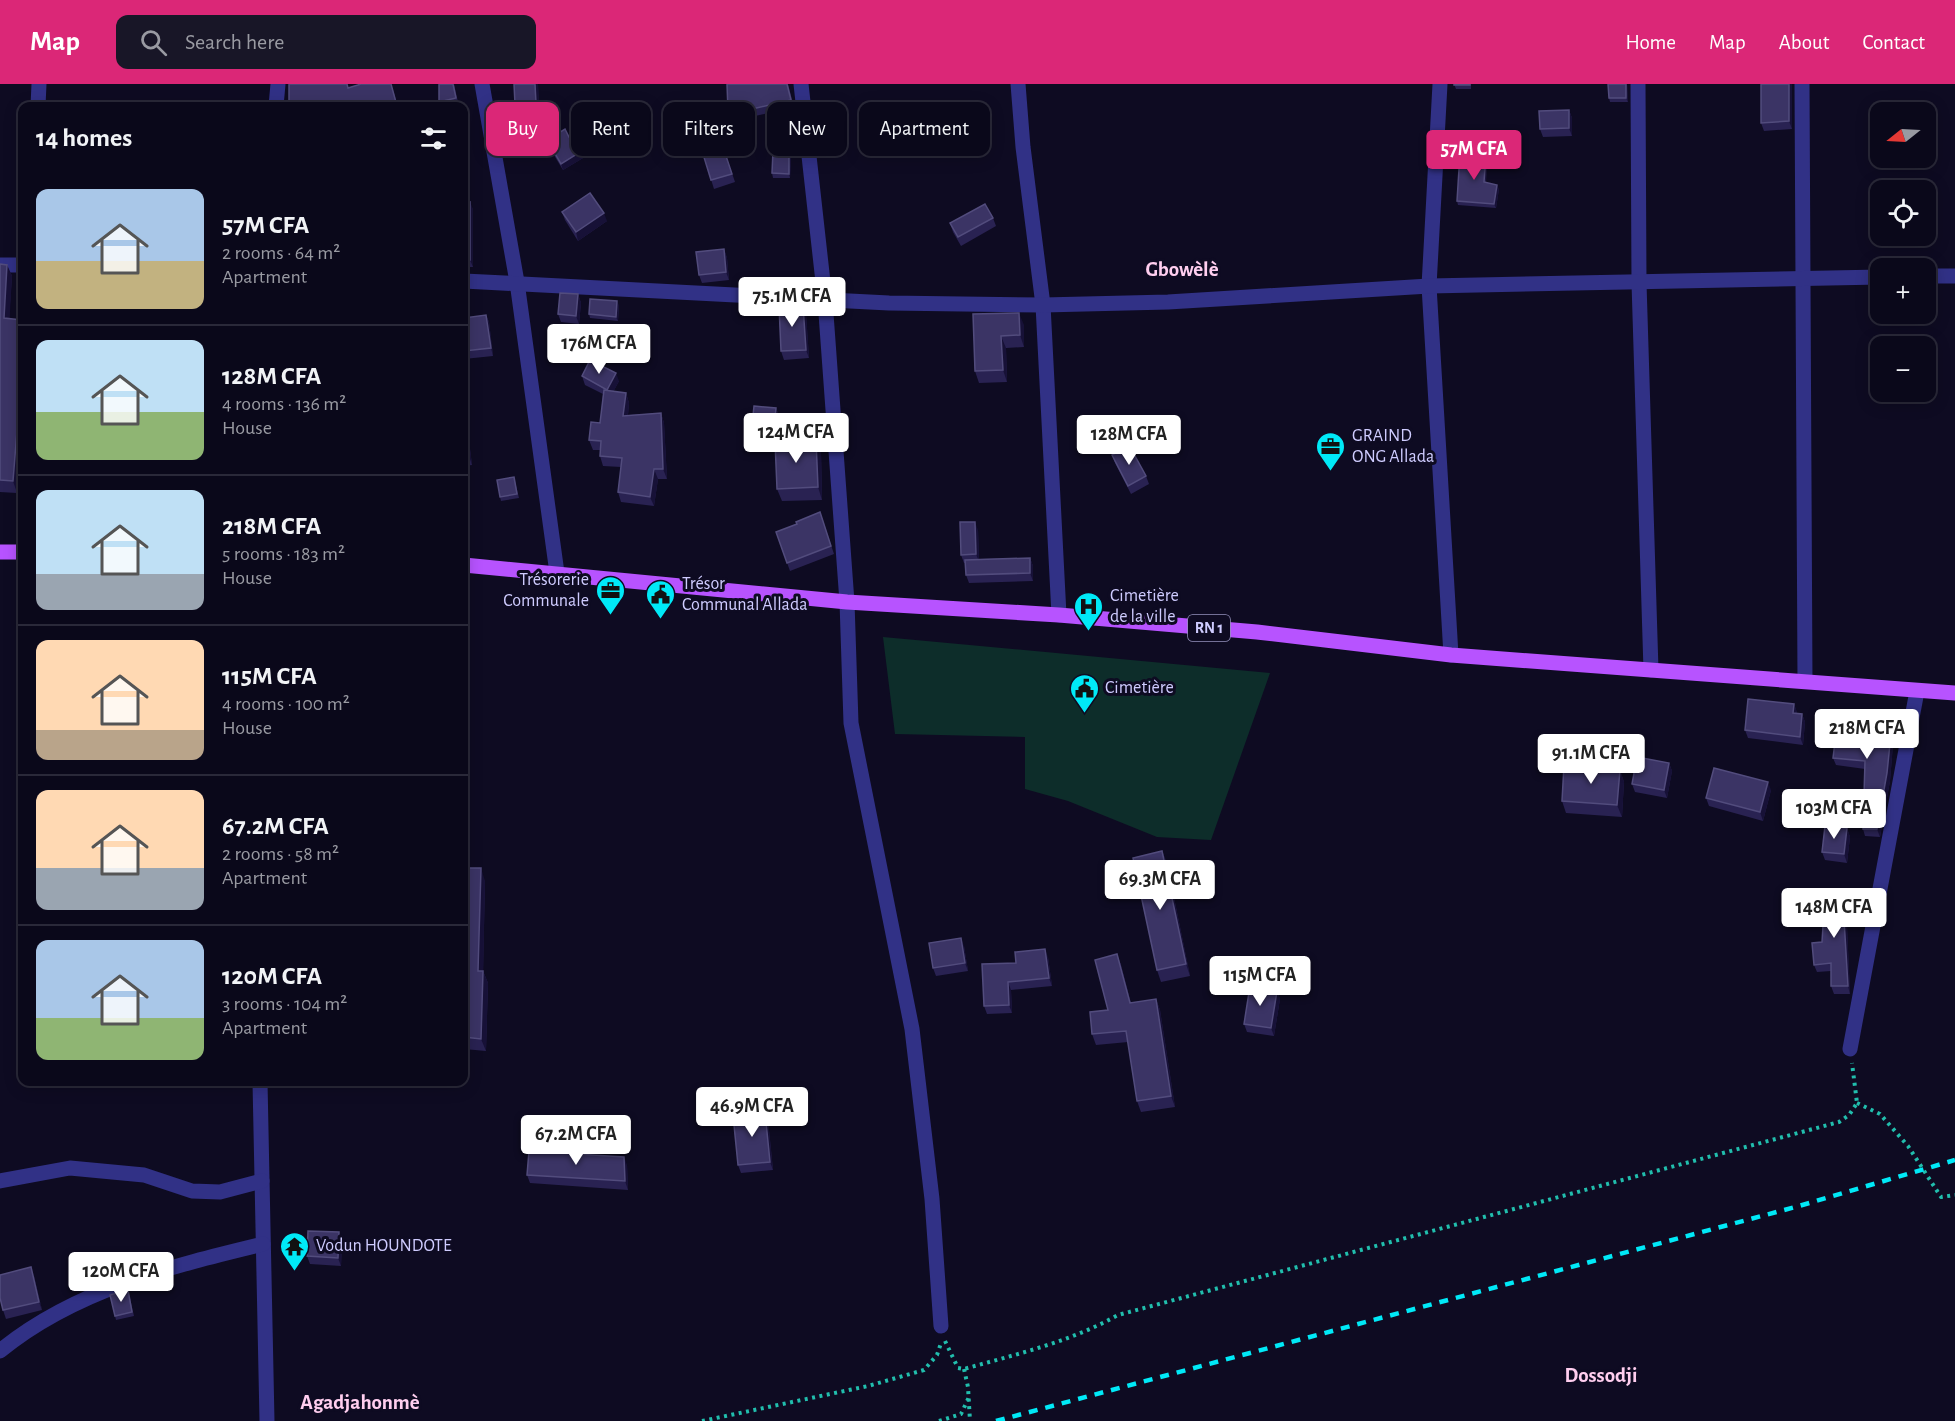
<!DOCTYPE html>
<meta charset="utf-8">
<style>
:root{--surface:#0a081a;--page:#181627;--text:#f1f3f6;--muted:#999aa2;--line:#2a2939;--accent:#db2777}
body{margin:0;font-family:"Alegreya Sans",sans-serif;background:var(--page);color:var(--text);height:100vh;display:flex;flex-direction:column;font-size:22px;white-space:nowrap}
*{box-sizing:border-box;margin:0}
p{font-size:20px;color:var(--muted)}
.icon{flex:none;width:33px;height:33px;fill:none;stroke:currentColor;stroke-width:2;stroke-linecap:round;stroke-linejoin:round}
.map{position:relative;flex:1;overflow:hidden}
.panel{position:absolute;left:18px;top:18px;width:450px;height:984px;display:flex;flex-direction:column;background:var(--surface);border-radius:12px;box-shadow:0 3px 15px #0003,0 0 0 2px var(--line)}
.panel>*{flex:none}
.banner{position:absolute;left:486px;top:18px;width:570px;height:54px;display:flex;gap:12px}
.needle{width:39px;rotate:252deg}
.fabs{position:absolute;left:1870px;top:18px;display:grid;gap:12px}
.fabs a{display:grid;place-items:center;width:66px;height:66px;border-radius:12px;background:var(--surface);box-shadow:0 3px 15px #0003,0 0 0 2px var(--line);font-size:30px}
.price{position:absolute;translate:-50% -51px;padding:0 14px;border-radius:6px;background:#fff;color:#222;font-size:20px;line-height:39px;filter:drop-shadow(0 2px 3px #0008)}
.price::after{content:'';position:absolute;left:50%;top:36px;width:18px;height:14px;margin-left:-9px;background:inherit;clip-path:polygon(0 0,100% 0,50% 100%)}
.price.active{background:var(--accent);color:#fff}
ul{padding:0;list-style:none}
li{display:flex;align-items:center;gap:18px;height:150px;padding:0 18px}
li+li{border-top:2px solid var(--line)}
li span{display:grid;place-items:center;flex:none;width:168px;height:120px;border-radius:12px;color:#555}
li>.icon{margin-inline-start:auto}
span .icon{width:72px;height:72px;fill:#fffc;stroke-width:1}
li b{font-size:26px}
h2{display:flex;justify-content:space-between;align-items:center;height:72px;padding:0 18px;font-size:26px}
.pill{padding:0 21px;border-radius:12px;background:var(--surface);box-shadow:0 3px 15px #0003,0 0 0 2px var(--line);font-size:21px;line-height:54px}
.pill.active{background:var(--accent);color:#fff}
header{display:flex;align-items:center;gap:36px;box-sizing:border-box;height:84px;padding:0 30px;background:var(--accent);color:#fff}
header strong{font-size:28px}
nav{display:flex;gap:33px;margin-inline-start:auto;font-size:21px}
.search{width:420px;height:54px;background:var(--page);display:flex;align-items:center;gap:15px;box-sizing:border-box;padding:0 21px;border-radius:12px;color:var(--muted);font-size:22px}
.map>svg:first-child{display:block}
.green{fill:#0d2d2a}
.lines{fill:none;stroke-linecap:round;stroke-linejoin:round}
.path{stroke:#21bead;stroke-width:4;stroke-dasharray:3 4.5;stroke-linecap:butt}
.minor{stroke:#313186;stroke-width:15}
.major{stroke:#b753ff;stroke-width:15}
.rail{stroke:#00e9f7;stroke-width:4.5;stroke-dasharray:9 8;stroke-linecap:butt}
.wall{fill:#292252}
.shaded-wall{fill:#171137}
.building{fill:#3b3465;stroke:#524c7d;stroke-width:1.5}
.labels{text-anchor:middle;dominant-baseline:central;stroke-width:6;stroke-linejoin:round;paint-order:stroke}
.shield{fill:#0e0b22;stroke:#9592bd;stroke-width:1.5}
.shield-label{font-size:16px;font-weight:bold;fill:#cfccff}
.poi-label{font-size:18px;fill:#cfccff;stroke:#0e0b22;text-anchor:start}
.quarter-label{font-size:21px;font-weight:bold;fill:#ffceef;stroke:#0e0b22}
</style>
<header>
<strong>Map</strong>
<div class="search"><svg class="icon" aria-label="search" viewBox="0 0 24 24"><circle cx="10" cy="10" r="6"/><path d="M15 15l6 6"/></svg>Search here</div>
<nav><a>Home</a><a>Map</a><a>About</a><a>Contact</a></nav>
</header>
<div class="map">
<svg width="1955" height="1337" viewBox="0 0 1955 1337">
<rect width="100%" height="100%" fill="#0e0b22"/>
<path class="green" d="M883,553L1270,589L1211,756L1157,753L1068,717L1025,705V653L895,650Z"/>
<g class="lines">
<g class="path">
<path d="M1857,1019L1880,1030L1908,1062L1941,1113L1955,1111"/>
<path d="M945,1257L958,1284L964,1285C1017,1270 1070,1258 1118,1231L1839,1038L1849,1031L1857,1019L1852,979"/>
<path d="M964,1285L968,1303L970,1337"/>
<path d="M702,1337L868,1302L924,1286L937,1271L941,1259"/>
<path d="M939,1337L961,1330L969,1313"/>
</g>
<g class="minor">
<path d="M482,0L517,198L557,489"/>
<path d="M801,0L825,216L847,518L851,639L912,945L932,1115L941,1242"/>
<path d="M1018,0L1023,63L1043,221L1059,531"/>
<path d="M1440,0L1429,202L1451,571"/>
<path d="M1638,0L1639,199L1651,586"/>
<path d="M1802,0L1805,597"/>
<path d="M38,22L39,0"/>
<path d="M276,22L278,0"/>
<path d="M0,181H22"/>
<path d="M1926,192H1955"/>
<path d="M464,197L889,219L1043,221L1168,218L1429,202L1881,193"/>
<path d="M1850,965L1917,607"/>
<path d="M260,998L267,1337"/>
<path d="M0,1097L70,1084L144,1091L192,1107L220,1108L262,1097"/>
<path d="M0,1267C74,1206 172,1182 263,1160"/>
</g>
<g class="major">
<path d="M0,468H22"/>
<path d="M464,481L847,518L1059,531L1257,548L1451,571L1955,609"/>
</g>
<path class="rail" d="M996,1337L1799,1122L1955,1076"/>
</g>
<g class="wall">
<path d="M361,0H391L398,22H290L289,21Z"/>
<path d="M454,0L458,18L440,22L439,18Z"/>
<path d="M514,0H538L539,27H518L515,20Z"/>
<path d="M727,0H788L794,23L755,32L731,34L728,27Z"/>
<path d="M1454,0H1471V5H1456Z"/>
<path d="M1608,0H1627L1628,18H1610L1609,14Z"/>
<path d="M1792,0V45L1764,47L1761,39Z"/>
<path d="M1569,26L1572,34V52L1543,53L1540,45Z"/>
<path d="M632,36L634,42L612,56L615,63L600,69L598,65L563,86L549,63L547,56L569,53Z"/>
<path d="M723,63L735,98L714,105L703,70Z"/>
<path d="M791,71L790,94H773L772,89Z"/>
<path d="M1487,76L1486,99L1499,105L1496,124L1458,121L1457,117Z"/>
<path d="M464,120L473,125V183H464Z"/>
<path d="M562,128L607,137L578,157L565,136Z"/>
<path d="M993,134L996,142L961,162L953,148L950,139Z"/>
<path d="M724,165L727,174L729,196L702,199L699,191Z"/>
<path d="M0,180L7,181L12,192L9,235L22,236V359H21L17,409L0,408Z"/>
<path d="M578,210L581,219L579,240L561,238L558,230Z"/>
<path d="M619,221L618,237L590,234L589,230Z"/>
<path d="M464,223L466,234L486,231L489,238L493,272L464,275Z"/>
<path d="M806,229L809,274L784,276L781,267Z"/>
<path d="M973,230L1024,241V263L1006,264L1007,298L979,299L975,287Z"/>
<path d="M582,292L619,297L613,308L626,309L629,319L628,331L661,329L664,339L667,395H658L654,422L621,418L618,408L621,383L603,382L600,372V366H593L589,356L600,339L603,310L585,301Z"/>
<path d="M776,324L778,329L776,347L754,345L752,341Z"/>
<path d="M816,356L821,368L822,416L782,417L777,405Z"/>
<path d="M464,357H467L470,365L472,381L464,382Z"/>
<path d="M1112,371L1146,392L1149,400L1131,410L1115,379Z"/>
<path d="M514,393L519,414L501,417L500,413Z"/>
<path d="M823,437L834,470L790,487L776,448Z"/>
<path d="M978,446L979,475L1030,474L1033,482V497L969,499L966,491L965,479H964L961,471Z"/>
<path d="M1794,620L1797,629L1802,630L1805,638L1803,661L1748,654L1745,646Z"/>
<path d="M1894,648L1890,697L1880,753L1865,752L1863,745L1865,685L1836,681L1833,674Z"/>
<path d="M1669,679L1672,687L1667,714L1635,708L1632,700Z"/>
<path d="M1620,686L1624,698L1622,733L1566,729L1562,717Z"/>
<path d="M1771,706L1763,737L1709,722L1706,714Z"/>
<path d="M1847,744L1850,753L1847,779L1825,776L1822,768Z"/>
<path d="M1162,767L1167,779L1190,892L1161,898L1157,886Z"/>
<path d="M464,784L485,797L483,887L488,899L486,967L464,965Z"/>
<path d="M1849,812L1852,819L1850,842H1847L1850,910H1834L1831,902V887L1817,888L1814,881L1822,858Z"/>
<path d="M964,862L968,887L936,892L933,884Z"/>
<path d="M1117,870L1121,881L1131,919L1156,915L1160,926L1175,1023L1141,1028L1137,1017L1128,958L1096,961L1092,950L1108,926Z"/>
<path d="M1048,873L1052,902L1011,906L1012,929L987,930L984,922L1016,879Z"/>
<path d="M1277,907L1280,915L1274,952L1247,948L1244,940Z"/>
<path d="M765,1028L768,1036L773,1086L741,1089L738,1081Z"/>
<path d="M627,1081L628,1106L530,1099L527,1091Z"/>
<path d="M342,1157L341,1182L310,1180L307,1172Z"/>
<path d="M34,1192L42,1226L6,1235L3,1226Z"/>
<path d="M129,1210L134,1232L116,1236L115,1232Z"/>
</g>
<g class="shaded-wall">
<path d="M535,0H538L539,27L536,19Z"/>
<path d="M1626,0H1627L1628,18L1626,14Z"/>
<path d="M1789,0H1792V45L1789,37Z"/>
<path d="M1569,26L1572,34V52L1569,44Z"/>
<path d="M632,36L634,42L612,56L610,49Z"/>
<path d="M596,58L598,65L563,86L561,80Z"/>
<path d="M789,67L791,71L790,94L789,90Z"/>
<path d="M1486,72L1487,76L1485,103L1484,98Z"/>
<path d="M1497,101L1499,105L1496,124L1494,120Z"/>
<path d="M470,118L473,125V183L470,176Z"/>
<path d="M604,129L607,137L578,157L576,148Z"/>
<path d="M724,165L727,174L729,196L726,188Z"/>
<path d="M7,181L12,192L9,246L4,234Z"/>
<path d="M578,210L581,219L579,240L576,232Z"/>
<path d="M617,217L619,221L618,237L616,233Z"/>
<path d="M803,221L806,229L809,274L806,266Z"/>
<path d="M1019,229L1024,241V263L1020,251Z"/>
<path d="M486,231L489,238L493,272L491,264Z"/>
<path d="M1001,252L1006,264L1007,298L1003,286Z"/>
<path d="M22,266V312L20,305Z"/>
<path d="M616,289L619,297L610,314L607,306Z"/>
<path d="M626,309L629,319L627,341L623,332Z"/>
<path d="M776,324L778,329L776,347L774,343Z"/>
<path d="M661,329L664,339L667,395L663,385Z"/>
<path d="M17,347L21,359L17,409L13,397Z"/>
<path d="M816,356L821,368L822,416L818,403Z"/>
<path d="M467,357L470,365L472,381L469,372Z"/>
<path d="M654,385L658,395L654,422L650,413Z"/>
<path d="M975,438L978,446L979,478L976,470Z"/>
<path d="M1030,474L1033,482V497L1030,489Z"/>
<path d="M1794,620L1797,628L1796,637L1793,629Z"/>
<path d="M1802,630L1805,638L1803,661L1800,653Z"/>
<path d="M1892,640L1894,648L1890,697L1880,753L1877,745Z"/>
<path d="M1669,679L1672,687L1667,714L1664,706Z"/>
<path d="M1620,686L1624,698L1622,733L1617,721Z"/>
<path d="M1768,698L1771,706L1763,737L1760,728Z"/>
<path d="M1847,744L1850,753L1847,779L1844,770Z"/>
<path d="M1162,767L1167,779L1190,892L1186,880Z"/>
<path d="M481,784L485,797L483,900L478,887Z"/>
<path d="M1849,812L1852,819L1850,842L1848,835Z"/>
<path d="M1844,835L1847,842L1850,910L1848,902Z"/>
<path d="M961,854L964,862L968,887L965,879Z"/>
<path d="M1045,865L1048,873L1052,902L1049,894Z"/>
<path d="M1117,870L1121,881L1133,930L1130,919Z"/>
<path d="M483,887L488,899L486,967L481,955Z"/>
<path d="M1008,898L1011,906L1012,929L1009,921Z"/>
<path d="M1277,907L1280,915L1274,952L1271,944Z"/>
<path d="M1156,915L1160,926L1175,1023L1171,1012Z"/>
<path d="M765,1028L768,1036L773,1086L770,1078Z"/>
<path d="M624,1073L627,1081L628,1106L625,1097Z"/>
<path d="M339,1148L342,1157L341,1182L338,1174Z"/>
<path d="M31,1183L34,1192L42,1226L39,1218Z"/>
</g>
<g class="building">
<path d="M289,0H347L348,4L361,0H391L397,22H335L334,21H289Z"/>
<path d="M439,0H453L456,14L439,18Z"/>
<path d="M514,0H535L536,19L515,20Z"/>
<path d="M727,0H787L791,16L752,25L728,27Z"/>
<rect x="1454" y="0" width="16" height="1"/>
<path d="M1608,0H1626V14H1609Z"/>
<path d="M1761,0H1789V37L1761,39Z"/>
<path d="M1569,26V44L1540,45L1539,27Z"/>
<path d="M627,27L632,36L610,49L612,56L598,63L596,58L561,80L547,56L565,45L569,53Z"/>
<path d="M723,63L732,90L711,96L703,70Z"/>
<path d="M773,67H789V90L772,89Z"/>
<path d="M1460,69L1486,72L1484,98L1497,101L1494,120L1457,117Z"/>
<path d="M590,109L604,129L576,148L562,128Z"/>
<path d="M470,118V176H464V120Z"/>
<path d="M985,120L993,134L958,153L950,139Z"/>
<path d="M724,165L726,188L699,191L696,168Z"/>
<path d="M0,180L7,181L4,234L22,236V266L20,305H22V347H17L13,397L0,396Z"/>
<path d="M560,209L578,210L576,232L558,230Z"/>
<path d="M590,215L617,217L616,233L589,230Z"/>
<path d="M803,221L806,266L781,267L779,222Z"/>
<path d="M464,229V234L486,231L491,264L464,267Z"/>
<path d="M1019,229L1020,251L1001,252L1003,286L975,287L973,230Z"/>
<path d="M590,276L616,289L607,306L582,292Z"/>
<path d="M604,306L626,309L623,332L661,329L663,385H654L650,413L618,408L622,374L600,372L601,357L589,356L591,338L600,339Z"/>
<path d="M754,322L776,324L774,343L752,341Z"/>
<path d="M816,356L818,403L777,405L775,357Z"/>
<path d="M464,357H467L469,372L464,373Z"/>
<path d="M1129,361L1146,392L1128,402L1112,371Z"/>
<path d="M514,393L517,410L500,413L497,396Z"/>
<path d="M820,428L831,462L787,479L776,448L797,440L796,438Z"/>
<path d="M960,438H975L976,470L961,471Z"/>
<path d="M1030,474V489L966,491L965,476Z"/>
<path d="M1748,615L1794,620L1793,629L1802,630L1800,653L1745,646Z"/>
<path d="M1838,633L1892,640L1887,689L1877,745H1863L1865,677L1833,674Z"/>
<path d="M1637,673L1669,679L1664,706L1632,700Z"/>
<path d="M1564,681L1620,686L1617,721L1562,717Z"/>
<path d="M1714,684L1768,698L1760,728L1706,714Z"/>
<path d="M1825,742L1847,744L1844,770L1822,768Z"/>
<path d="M1162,767L1186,880L1157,886L1133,774Z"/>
<path d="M464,784H481L478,887H483L481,955L464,953Z"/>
<path d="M1825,810L1849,812L1848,835H1844L1848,902H1831V879L1814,881L1812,859L1822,858Z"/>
<path d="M961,854L965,879L933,884L929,859Z"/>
<path d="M1045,865L1049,894L1008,898L1009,921L984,922L982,880L1016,879L1015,868Z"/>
<path d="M1117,870L1130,919L1156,915L1171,1012L1137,1017L1126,947L1092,950L1090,928L1108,926L1095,876Z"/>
<path d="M1250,902L1277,907L1271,944L1244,940Z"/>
<path d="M765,1028L770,1078L738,1081L733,1031Z"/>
<path d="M529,1067L624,1073L625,1097L527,1091Z"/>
<path d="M308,1147L339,1148L338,1174L307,1172Z"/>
<path d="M31,1183L39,1218L3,1226L0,1214V1191Z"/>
<path d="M128,1206L132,1228L115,1232L110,1211Z"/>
</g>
<defs>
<symbol id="office-pin" viewBox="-11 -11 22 30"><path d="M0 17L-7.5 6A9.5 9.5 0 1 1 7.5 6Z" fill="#00e9f7" stroke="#0e0b22"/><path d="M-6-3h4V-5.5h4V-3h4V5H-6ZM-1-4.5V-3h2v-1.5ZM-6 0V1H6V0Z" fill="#111"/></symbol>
<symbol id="civic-pin" viewBox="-11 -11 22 30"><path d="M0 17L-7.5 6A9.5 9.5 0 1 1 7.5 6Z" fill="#00e9f7" stroke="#0e0b22"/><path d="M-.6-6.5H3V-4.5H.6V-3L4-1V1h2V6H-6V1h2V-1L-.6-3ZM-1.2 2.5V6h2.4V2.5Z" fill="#111"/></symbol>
<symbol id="hospital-pin" viewBox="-11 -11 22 30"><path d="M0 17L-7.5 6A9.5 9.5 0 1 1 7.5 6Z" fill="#00e9f7" stroke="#0e0b22"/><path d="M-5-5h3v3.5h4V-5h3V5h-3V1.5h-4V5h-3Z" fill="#111"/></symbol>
<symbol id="temple-pin" viewBox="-11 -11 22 30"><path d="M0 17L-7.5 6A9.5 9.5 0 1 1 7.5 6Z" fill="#00e9f7" stroke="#0e0b22"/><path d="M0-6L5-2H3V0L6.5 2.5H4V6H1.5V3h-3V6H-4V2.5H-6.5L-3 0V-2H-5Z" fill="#111"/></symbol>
</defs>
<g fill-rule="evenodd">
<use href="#office-pin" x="1314" y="346" width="33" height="45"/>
<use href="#office-pin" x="594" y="490" width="33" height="45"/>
<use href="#civic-pin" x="644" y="494" width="33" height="45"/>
<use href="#hospital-pin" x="1072" y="506" width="33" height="45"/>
<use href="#civic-pin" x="1068" y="588" width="33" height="45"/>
<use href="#temple-pin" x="278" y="1146" width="33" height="45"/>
</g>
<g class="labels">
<rect class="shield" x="1188" y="531" width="42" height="26" rx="4.5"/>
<g class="shield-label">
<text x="1209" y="544">RN 1</text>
</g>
<g class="poi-label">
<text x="1352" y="352">GRAIND<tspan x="1352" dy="21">ONG Allada</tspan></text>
<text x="589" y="496" text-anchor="end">Trésorerie<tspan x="589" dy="21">Communale</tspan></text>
<text x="682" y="500">Trésor<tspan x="682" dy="21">Communal Allada</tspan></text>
<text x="1110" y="512">Cimetière<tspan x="1110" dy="21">de la ville</tspan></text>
<text x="1105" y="604">Cimetière</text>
<text x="316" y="1162">Vodun HOUNDOTE</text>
</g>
<g class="quarter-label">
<text x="1182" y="185">Gbowèlè</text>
<text x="1601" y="1291">Dossodji</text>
<text x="360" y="1318">Agadjahonmè</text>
</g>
</g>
</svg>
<div class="fabs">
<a><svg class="needle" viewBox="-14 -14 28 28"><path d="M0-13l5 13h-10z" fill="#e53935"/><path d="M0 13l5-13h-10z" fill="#999aa2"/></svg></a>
<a><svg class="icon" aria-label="locate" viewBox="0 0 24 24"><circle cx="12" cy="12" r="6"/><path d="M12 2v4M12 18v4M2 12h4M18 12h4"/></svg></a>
<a>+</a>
<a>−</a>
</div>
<b class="price active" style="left:1474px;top:97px">57M CFA</b>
<b class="price" style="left:792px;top:244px">75.1M CFA</b>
<b class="price" style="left:599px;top:291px">176M CFA</b>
<b class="price" style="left:796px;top:380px">124M CFA</b>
<b class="price" style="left:1129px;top:382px">128M CFA</b>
<b class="price" style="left:1867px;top:676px">218M CFA</b>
<b class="price" style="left:1591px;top:701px">91.1M CFA</b>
<b class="price" style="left:1834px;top:756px">103M CFA</b>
<b class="price" style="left:1160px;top:827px">69.3M CFA</b>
<b class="price" style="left:1834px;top:855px">148M CFA</b>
<b class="price" style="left:1260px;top:923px">115M CFA</b>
<b class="price" style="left:752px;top:1054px">46.9M CFA</b>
<b class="price" style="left:576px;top:1082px">67.2M CFA</b>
<b class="price" style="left:121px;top:1219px">120M CFA</b>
<div class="banner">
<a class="pill active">Buy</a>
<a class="pill">Rent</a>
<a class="pill">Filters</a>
<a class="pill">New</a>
<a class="pill">Apartment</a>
</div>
<section class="panel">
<h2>14 homes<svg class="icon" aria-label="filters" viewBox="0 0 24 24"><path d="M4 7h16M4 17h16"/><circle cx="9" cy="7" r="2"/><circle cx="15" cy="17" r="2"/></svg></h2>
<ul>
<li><span style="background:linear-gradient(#a9c7e8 60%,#c2b280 0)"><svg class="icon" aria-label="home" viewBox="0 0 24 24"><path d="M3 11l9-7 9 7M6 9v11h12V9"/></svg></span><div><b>57M CFA</b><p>2 rooms · 64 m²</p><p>Apartment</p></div></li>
<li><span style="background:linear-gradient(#bfe0f5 60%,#8fb573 0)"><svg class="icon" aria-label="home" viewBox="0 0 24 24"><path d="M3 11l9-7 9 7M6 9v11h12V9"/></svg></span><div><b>128M CFA</b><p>4 rooms · 136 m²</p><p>House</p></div></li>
<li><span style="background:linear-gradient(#bfe0f5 70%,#9aa5b1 0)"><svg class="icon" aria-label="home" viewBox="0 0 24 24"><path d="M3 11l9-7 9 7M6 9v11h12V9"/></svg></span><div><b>218M CFA</b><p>5 rooms · 183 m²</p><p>House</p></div></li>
<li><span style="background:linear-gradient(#ffd9b3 75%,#b9a48a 0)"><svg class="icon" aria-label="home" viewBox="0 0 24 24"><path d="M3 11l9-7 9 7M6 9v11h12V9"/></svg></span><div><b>115M CFA</b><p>4 rooms · 100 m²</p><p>House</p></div></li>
<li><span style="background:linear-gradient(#ffd9b3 65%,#9aa5b1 0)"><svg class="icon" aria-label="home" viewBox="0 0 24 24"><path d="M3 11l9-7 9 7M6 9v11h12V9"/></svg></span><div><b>67.2M CFA</b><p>2 rooms · 58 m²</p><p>Apartment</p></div></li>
<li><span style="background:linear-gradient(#a9c7e8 65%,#8fb573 0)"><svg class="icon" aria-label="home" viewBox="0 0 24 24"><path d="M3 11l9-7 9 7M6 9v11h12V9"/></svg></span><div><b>120M CFA</b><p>3 rooms · 104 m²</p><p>Apartment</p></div></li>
</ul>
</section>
</div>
